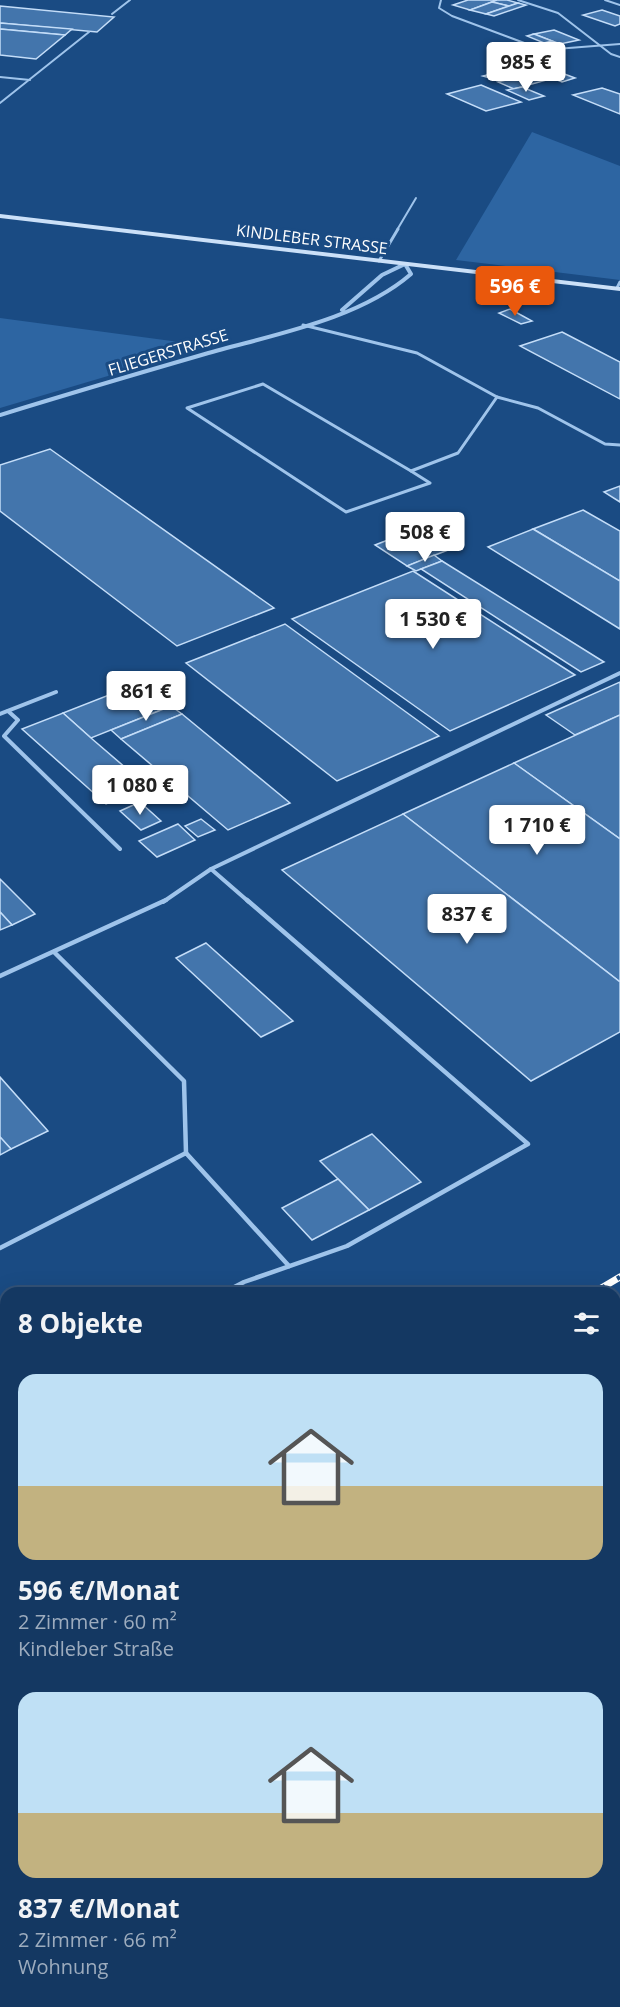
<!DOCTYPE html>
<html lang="de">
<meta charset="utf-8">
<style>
:root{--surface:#143862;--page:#1d3f68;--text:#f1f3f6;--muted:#9dacbe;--line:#335277;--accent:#ea580c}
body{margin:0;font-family:"Open Sans",sans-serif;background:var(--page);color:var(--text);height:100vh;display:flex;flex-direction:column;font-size:22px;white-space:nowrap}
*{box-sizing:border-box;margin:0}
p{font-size:20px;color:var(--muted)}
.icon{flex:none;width:33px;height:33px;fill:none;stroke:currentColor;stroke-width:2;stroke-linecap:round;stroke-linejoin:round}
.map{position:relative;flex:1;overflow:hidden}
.panel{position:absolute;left:0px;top:1287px;width:621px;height:720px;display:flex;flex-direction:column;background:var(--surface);border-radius:18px 18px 0 0;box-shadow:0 6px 24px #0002,0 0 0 2px var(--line)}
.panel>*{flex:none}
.price{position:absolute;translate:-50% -51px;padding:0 14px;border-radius:6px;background:#fff;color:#222;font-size:20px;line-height:39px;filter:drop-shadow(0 2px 3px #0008)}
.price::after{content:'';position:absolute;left:50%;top:36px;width:18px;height:14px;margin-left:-9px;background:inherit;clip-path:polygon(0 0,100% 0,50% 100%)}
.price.on{background:var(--accent);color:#fff}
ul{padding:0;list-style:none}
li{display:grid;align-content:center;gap:12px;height:318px;padding:0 18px}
li span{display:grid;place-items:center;height:186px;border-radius:18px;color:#555}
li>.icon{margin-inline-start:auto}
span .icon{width:108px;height:108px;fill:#fffc;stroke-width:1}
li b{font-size:26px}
h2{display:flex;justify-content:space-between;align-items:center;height:72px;padding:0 18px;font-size:26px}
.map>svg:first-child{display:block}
.green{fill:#2d65a2}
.building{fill:#4375ac;stroke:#c4ddf8;stroke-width:1.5}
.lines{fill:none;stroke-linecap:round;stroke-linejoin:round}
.service-far4{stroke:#9fc4eb;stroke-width:2}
.service-far3{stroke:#9fc4eb;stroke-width:3}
.service-far2{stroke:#9fc4eb;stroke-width:4}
.service-far1{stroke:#9fc4eb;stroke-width:4.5}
.service{stroke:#9fc4eb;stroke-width:6}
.minor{stroke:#9fc4eb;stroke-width:4}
.secondary{fill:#cbe0f8;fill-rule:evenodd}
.rail-far1-casing{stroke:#fff;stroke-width:7}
.rail-casing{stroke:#fff;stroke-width:8}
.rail-far1{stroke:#1a4b83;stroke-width:4.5;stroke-dasharray:14;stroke-linecap:butt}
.rail{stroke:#1a4b83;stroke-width:6;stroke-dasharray:19;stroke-linecap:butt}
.labels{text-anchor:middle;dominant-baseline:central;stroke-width:6;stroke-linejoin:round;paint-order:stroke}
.far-street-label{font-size:16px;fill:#fff;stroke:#1a4b83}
</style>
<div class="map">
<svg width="620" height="2007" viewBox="0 0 620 2007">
<rect width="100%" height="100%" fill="#1a4b83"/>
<g class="green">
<path d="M532,132L620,166V280L456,260Z"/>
<path d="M0,318L209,346L0,408Z"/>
<path d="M620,1345V1426L615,1428V1348Z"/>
</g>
<g class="building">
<path d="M468,0H497L470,10L453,5Z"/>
<path d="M497,0H507L518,3L509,6L492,2Z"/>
<path d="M492,2L509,6L486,14L470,10Z"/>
<path d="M518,3L526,5L494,16L486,14Z"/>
<path d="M0,6L114,17L97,32L0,23Z"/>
<path d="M602,10L620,16V24L615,26L583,15Z"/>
<path d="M0,23L72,29L65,35L0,29Z"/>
<path d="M0,29L65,35L36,59L0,55Z"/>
<path d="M554,30L579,40L560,44L534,34Z"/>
<path d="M534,34L552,41L544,43L527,36Z"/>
<path d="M525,65L532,68L490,78L483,76Z"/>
<path d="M551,69L575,78L562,82L538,72Z"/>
<path d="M538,72L554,78L514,89L498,82Z"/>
<path d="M481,85L521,102L486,111L447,94Z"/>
<path d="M522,87L544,96L529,100L507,90Z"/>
<path d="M602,88L620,94V114L573,95Z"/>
<path d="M510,309L532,321L521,324L499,313Z"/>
<path d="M562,332L620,362V399L520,346Z"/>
<path d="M50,449L274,608L177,646L0,511V465Z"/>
<path d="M620,486V502L604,492Z"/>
<path d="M583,510L620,531V581L533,529Z"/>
<path d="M416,529L448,550L407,566L375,545Z"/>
<path d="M533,529L620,581V629L488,547Z"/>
<path d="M434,555L442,561L416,571L407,566Z"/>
<path d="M442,561L604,662L581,672L421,569Z"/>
<path d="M413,571L575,675L450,731L292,619Z"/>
<path d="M285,624L439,736L337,781L186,663Z"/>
<path d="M142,682L171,706L91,738L63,713Z"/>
<path d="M620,682V715L575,735L546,715Z"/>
<path d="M171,706L182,714L121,739L111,730Z"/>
<path d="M63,713L91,738L148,787L106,804L22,729Z"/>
<path d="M182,714L290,803L228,830L121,739Z"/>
<path d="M620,715V839L514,763Z"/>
<path d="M514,763L620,839V982L403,814Z"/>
<path d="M140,802L161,821L141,830L120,811Z"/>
<path d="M403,814L620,982V1032L531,1081L282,870Z"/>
<path d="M201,819L215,830L198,837L185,826Z"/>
<path d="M178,824L195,840L157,857L139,841Z"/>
<path d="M0,879L35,914L12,925L0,912Z"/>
<path d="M0,912L12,925L0,930Z"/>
<path d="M206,943L293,1021L261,1037L176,958Z"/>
<path d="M0,1077L48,1131L11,1149L0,1137Z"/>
<path d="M372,1134L421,1182L369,1210L320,1161Z"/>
<path d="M0,1137L11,1149L0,1155Z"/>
<path d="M338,1179L369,1210L312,1240L282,1208Z"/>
<path d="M615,1563L620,1568V1774L615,1768Z"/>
</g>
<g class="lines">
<g class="service-far4">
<path d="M441,0L439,8L452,16L543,50L620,44"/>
<path d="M518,0L558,13L611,54L620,57"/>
<path d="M605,0L620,5"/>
<path d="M112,14L130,0"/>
<path d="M0,77L30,80"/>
<path d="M0,103L89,32"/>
<path d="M397,230L416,198"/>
</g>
<g class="service-far3">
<path d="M379,261L398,229"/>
<path d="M617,288L620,282"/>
<path d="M303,325L417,353L497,397L538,408L605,444L620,445"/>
<path d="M263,384L411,471L430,483L346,512L187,408Z"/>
<path d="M411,471L458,453L497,397"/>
</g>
<g class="service-far2">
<path d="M8,711L18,720L4,736L120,849"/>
<path d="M0,714L56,692"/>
<path d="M211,869L249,902"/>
<path d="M163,902L211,869L620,673"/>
</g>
<g class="service-far1">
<path d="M54,952L184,1081L186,1153"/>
<path d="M0,976L166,900"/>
<path d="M0,1248L186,1153L289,1266"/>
<path d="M223,1293L244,1282L347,1246L528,1144L247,900"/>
</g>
<g class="service">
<path d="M0,1416L6,1412"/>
<path d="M615,1482L620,1480"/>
<path d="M615,1506L620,1511"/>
<path d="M0,1853L6,1849"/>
<path d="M128,2001L132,2007"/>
<path d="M225,2001L229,2007"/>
<path d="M357,2007L365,2001"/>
</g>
<path class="minor" d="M0,415C68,394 136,374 205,354C271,335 358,320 411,274L405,264L382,275L342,310"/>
<path class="secondary" d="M0,214L620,287V291L0,218Z"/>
<defs>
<path id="rail-far1" d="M593,1293L620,1277"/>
<path id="rail" d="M0,1650L6,1646"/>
</defs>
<use href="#rail-far1" class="rail-far1-casing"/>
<use href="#rail" class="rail-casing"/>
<use href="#rail-far1" class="rail-far1"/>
<use href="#rail" class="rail"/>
</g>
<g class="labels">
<g class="far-street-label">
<text transform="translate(312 239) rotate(7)">KINDLEBER STRASSE</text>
<text transform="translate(168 352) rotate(-17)">FLIEGERSTRASSE</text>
</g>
</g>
</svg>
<b class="price" style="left:526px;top:93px">985 €</b>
<b class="price on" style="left:515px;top:317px">596 €</b>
<b class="price" style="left:425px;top:563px">508 €</b>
<b class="price" style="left:433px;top:650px">1 530 €</b>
<b class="price" style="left:146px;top:722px">861 €</b>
<b class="price" style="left:140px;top:816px">1 080 €</b>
<b class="price" style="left:537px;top:856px">1 710 €</b>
<b class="price" style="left:467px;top:945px">837 €</b>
<section class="panel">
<h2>8 Objekte<svg class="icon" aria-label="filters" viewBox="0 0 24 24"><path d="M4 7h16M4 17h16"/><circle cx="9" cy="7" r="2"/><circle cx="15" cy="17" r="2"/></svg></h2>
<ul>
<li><span style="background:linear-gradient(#bfe0f5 60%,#c2b280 0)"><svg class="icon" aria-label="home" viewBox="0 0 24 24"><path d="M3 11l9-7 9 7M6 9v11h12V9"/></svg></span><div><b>596 €/Monat</b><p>2 Zimmer · 60 m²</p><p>Kindleber Straße</p></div></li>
<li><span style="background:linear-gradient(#bfe0f5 65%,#c2b280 0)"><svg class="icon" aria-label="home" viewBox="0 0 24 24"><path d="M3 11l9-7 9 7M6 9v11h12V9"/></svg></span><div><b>837 €/Monat</b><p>2 Zimmer · 66 m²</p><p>Wohnung</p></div></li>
</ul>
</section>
</div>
